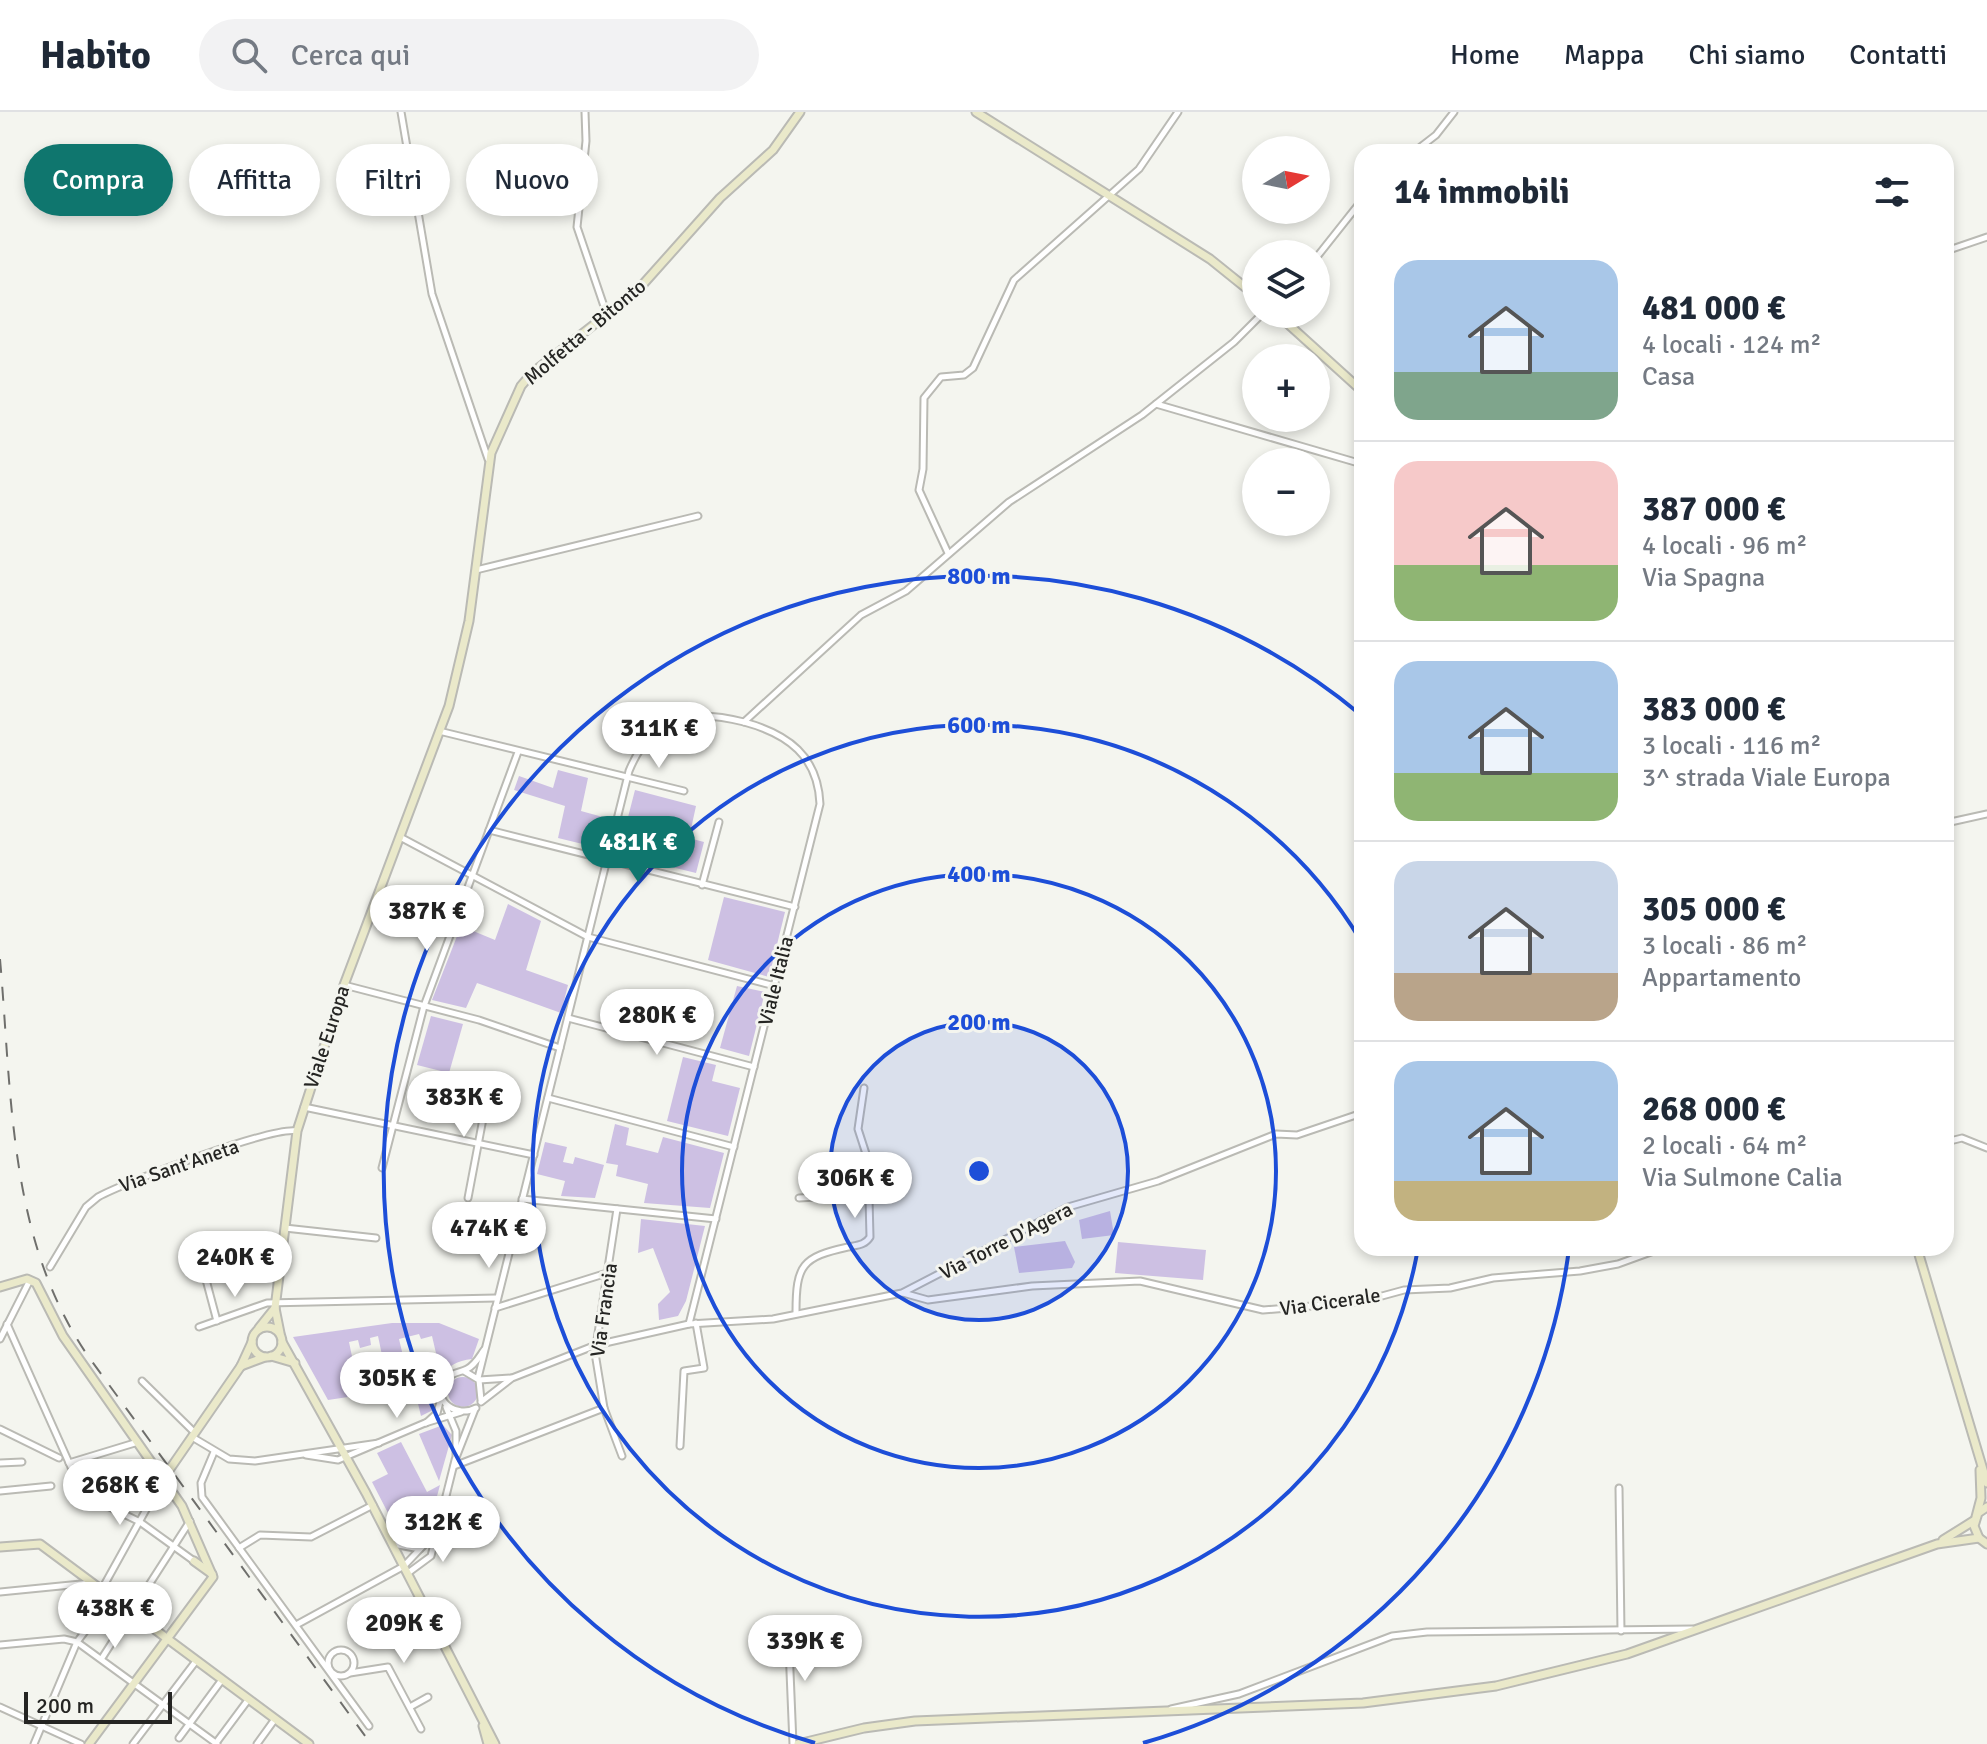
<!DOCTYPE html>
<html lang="it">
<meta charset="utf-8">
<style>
:root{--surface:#fff;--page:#f2f2f3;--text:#1f2937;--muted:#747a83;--line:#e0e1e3;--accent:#0f766e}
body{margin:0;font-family:Signika,sans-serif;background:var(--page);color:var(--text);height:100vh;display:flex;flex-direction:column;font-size:30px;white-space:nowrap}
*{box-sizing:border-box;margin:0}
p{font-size:26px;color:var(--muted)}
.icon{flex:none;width:44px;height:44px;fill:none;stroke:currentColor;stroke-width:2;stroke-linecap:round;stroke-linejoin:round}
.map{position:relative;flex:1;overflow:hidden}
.drawer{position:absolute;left:1354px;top:32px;width:600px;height:1112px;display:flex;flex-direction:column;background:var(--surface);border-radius:24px;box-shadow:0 4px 12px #0003}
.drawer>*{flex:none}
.top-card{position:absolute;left:24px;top:32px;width:760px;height:72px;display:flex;gap:16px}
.needle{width:52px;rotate:80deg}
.tools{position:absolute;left:1242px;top:24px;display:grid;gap:16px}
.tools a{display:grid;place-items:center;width:88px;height:88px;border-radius:50%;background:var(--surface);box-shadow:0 4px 12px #0003;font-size:40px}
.scale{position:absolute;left:24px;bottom:20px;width:148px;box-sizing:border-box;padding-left:8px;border:4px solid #252523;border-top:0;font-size:22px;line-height:28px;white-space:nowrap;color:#252523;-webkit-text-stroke:6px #f4f5ef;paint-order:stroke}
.price{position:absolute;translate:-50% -68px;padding:0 18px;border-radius:28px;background:#fff;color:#222;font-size:26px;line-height:52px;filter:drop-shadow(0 2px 4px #0008)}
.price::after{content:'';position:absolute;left:50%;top:48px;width:24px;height:18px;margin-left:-12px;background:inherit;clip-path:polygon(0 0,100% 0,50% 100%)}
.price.selected{background:var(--accent);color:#fff}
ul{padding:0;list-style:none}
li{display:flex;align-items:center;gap:24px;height:200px;padding:0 40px}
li+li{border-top:2px solid var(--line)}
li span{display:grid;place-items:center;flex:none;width:224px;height:160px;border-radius:24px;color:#555}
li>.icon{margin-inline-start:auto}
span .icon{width:96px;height:96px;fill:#fffc;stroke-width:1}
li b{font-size:34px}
h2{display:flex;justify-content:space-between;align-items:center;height:96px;padding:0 40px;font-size:34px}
.tag{padding:0 28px;border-radius:36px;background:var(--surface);box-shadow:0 4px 12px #0003;font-size:28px;line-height:72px}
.tag.selected{background:var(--accent);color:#fff}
header{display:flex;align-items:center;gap:48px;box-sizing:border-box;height:112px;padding:0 40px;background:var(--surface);border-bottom:2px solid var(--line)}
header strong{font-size:38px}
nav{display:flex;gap:44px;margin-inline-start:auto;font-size:28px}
.search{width:560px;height:72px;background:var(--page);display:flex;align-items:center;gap:20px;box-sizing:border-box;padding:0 28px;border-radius:44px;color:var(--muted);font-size:30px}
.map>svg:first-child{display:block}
.green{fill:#cdc0e3}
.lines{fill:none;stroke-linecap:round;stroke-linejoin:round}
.street-casing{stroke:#babab4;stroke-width:9}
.secondary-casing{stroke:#babab4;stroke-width:11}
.street{stroke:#fff;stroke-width:5}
.secondary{stroke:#eae9ca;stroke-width:7}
.rail{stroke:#6f6f6c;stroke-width:2;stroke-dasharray:14 14;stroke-linecap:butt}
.ring{fill:none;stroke:#1d4ed8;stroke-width:4}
.labels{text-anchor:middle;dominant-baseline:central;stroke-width:6;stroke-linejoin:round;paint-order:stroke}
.street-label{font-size:20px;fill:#252523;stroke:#f4f5ef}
.centre{fill:#1d4ed8;stroke:#f4f5ef;stroke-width:4}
.ring-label{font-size:24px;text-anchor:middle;font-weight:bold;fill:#1d4ed8;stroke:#f4f5ef;stroke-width:6;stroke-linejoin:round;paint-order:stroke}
</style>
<header>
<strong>Habito</strong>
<div class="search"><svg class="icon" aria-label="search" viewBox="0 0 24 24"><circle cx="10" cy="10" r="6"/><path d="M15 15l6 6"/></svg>Cerca qui</div>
<nav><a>Home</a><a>Mappa</a><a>Chi siamo</a><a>Contatti</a></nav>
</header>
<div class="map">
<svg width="1987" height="1632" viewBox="0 0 1987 1632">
<rect width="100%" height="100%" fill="#f4f5ef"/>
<g class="green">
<path d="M558,658L588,666L581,699L610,707L603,737L558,726L565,694L514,678L519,664L553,676Z"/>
<path d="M635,678L696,694L689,726L704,730L696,761L619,742L622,727L651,733L656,717L627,709Z"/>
<path d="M724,785L785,800L769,865L708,848Z"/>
<path d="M508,792L541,809L526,858L568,873L561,901L477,871L466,896L432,888L461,814L495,828Z"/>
<path d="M737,874L765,880L749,944L720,936Z"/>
<path d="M431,904L463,912L449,961L417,953Z"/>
<path d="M683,945L716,953L712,969L740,976L728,1024L667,1009Z"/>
<path d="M615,1012L629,1016L626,1033L658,1041L663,1025L724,1041L710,1096L644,1091L648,1072L616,1064L618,1053L606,1051Z"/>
<path d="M545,1030L567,1035L563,1050L573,1052L575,1045L604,1053L595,1086L561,1084L565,1069L537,1062Z"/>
<path d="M1110,1099L1114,1123L1082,1127L1079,1108Z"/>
<path d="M641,1107L705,1114L686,1189L678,1204L659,1208L658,1192L670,1180L653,1136L638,1141Z"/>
<path d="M1065,1129L1075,1150L1072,1156L1019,1161L1014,1135Z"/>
<path d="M1118,1130L1206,1138L1203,1168L1115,1161Z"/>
<path d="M392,1211H439L479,1227L472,1247C442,1250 434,1271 433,1298L421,1304L414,1275L421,1269L420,1264L439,1254L432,1224L421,1227L419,1222L399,1227L408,1265L393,1268L391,1246L383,1248L378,1224L370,1226L371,1233L360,1236L358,1228L349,1230L354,1254L347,1256L351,1275L346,1276L348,1285L328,1288L293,1225Z"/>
<circle cx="463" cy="1280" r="15"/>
<path d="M443,1313L452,1323L439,1369L419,1322Z"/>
<path d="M401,1330L427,1380L440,1373L427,1422L414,1432L402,1428L372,1370L388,1362L377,1341Z"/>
</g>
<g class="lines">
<defs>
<g id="street">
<path d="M401,0L432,182L488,347"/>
<path d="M585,0L586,29L577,115L607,203"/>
<path d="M1414,40L1436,23L1454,0"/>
<path d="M1946,139L1987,125"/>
<path d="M1316,146L1362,88"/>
<path d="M1156,292L1362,352"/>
<path d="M948,441L919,378L923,357L924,286L941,265L964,263L973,256L1014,168L1139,57L1178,0"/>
<path d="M476,458L698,404"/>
<path d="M744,610L861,503L906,479L1009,390L1142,303L1234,230L1262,202"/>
<path d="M439,619L684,679"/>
<path d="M1946,711L1987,702"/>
<path d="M489,718L795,795"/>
<path d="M400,725L588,825L775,874"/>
<path d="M702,773L719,710"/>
<path d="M344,873L479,908L560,936"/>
<path d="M568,906L754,955"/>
<path d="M548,986L734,1035"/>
<path d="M304,995L534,1043"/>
<path d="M1946,1030L1962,1026L1987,1036"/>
<path d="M382,1056L424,894L518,640"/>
<path d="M468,1086L489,975"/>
<path d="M799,1086L869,1082"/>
<path d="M522,1087L716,1107"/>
<path d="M617,1097L595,1241L604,1296L622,1344"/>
<path d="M285,1116L376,1126"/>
<path d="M197,1134L217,1209"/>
<path d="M50,1155L86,1095L98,1085C125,1070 273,1014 297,1019"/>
<path d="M903,1181L928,1188L1032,1174L1140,1169L1263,1198L1360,1190L1404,1178L1450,1176L1493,1166L1580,1159L1618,1152L1662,1136"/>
<path d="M495,1196L607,1161"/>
<path d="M796,1200C796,1153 802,1145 848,1135C858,1133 865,1133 870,1125L868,1048L858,1017L864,976"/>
<path d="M7,1212L83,1382L140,1410L194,1449"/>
<path d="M199,1215L267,1191L496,1186"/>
<path d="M0,1227L30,1168"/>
<path d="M464,1259L479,1268L481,1288"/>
<path d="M478,1266L629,659C652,603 690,596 744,610C788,622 818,644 820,692L689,1212"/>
<path d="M479,1268L511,1266"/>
<path d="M142,1269L195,1321"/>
<path d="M481,1290L512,1266L596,1233L689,1212L773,1207L902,1181L1068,1095L1158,1069L1276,1022L1297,1023L1362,1001"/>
<path d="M446,1295L456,1319V1343"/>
<path d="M476,1296C458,1306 431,1290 445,1269C451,1260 459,1261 467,1257C475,1253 479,1245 484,1238"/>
<path d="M426,1311L437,1301L442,1282"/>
<path d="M0,1317L59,1346"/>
<path d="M192,1325L229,1347L255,1349L379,1331"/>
<path d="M680,1334L684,1259L704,1256L696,1211"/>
<path d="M214,1340L201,1371L202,1385L369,1614"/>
<path d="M306,1343L338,1348L425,1311L461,1300"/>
<path d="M0,1351L22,1350"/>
<path d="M69,1351L138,1330"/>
<path d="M454,1354L604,1296"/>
<path d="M112,1376L152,1387"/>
<path d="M1619,1376L1621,1519"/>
<path d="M0,1379L51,1374"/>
<path d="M393,1432L420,1437L434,1423"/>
<path d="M239,1436L260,1423L311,1425L373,1393"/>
<path d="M408,1461L431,1444L455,1348L475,1297"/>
<path d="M102,1477L163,1367"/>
<path d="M0,1480L91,1471"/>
<path d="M788,1511L793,1632"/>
<path d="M296,1513L404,1454L420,1437"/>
<path d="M0,1533L64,1527L77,1530L217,1632"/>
<circle cx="341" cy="1551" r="13"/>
<path d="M102,1546L190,1409"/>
<path d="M350,1561L388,1555L421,1617"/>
<path d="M0,1595L81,1632"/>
<path d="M410,1595L428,1585"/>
<path d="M1171,1597L1239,1582L1392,1524L1427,1520L1692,1517"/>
<path d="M179,1626L221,1569"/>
<path d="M216,1631L248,1588"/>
<path d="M34,1632L77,1530L111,1485"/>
<path d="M133,1632L196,1549"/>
<path d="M257,1632L275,1607"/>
</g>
<g id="secondary">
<path d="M976,0L1210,147L1256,184"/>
<path d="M1277,202L1362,279"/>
<path d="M1917,1136L1987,1371"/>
<path d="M0,1175L27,1167L36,1171L63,1224L182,1394L213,1465L89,1632"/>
<circle cx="267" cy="1230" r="15"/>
<path d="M259,1216L275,1196"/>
<path d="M280,1221L275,1196L297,1019L344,873L449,594L469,509L491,341L521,274L532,261L637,179L720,86L773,38L800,0"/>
<path d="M282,1230L366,1381L495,1632"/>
<path d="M271,1244L295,1251"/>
<path d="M241,1254L265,1245"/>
<path d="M163,1367L241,1254L252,1230"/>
<path d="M1987,1395L1978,1401L1974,1414L1979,1426L1987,1432"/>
<path d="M1976,1405L1981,1386L1980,1358"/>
<path d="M1943,1428L1975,1408"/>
<path d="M0,1435L40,1432L309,1632"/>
<path d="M194,1449L212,1462"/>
<path d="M483,1614L488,1632"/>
<path d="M798,1632L864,1616L915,1609L1363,1591L1496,1574L1627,1542L1937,1432L1979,1426"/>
</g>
</defs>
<use href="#street" class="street-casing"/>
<use href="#secondary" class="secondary-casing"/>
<use href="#street" class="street"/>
<use href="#secondary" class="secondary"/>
<path class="rail" d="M0,847C12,983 8,1127 88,1244L371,1632"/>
</g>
<circle cx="979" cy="1059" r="149" fill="#1d4ed8" fill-opacity=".12"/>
<g class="ring">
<circle cx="979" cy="1059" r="149"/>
<circle cx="979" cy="1059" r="297"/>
<path d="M1418 1136A446 446 0 1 1 1361 829"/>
<path d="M1569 1137A595 595 0 0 1 1143 1631M815 1631A595 595 0 1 1 1361 603"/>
</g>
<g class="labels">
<g class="street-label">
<text transform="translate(585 220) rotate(-40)">Molfetta - Bitonto</text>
<text transform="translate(776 869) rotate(-76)">Viale Italia</text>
<text transform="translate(327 925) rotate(-72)">Viale Europa</text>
<text transform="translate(179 1054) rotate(-19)">Via Sant'Aneta</text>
<text transform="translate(1006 1129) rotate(-27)">Via Torre D'Agera</text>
<text transform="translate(1330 1190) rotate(-8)">Via Cicerale</text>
<text transform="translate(604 1198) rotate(-82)">Via Francia</text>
</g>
</g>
<circle cx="979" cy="1059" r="12" class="centre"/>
<g class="ring-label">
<text x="979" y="472">800 m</text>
<text x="979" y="621">600 m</text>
<text x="979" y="770">400 m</text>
<text x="979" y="918">200 m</text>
</g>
</svg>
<div class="tools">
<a><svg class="needle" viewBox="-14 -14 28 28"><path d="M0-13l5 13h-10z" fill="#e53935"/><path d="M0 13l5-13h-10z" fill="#747a83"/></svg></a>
<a><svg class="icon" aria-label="layers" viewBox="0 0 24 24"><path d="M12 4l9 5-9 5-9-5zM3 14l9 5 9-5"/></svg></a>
<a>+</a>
<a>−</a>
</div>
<div class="scale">200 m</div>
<b class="price" style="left:659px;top:658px">311K €</b>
<b class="price selected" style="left:638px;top:772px">481K €</b>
<b class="price" style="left:427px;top:841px">387K €</b>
<b class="price" style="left:657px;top:945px">280K €</b>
<b class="price" style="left:464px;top:1027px">383K €</b>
<b class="price" style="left:855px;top:1108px">306K €</b>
<b class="price" style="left:489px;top:1158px">474K €</b>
<b class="price" style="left:235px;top:1187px">240K €</b>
<b class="price" style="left:397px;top:1308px">305K €</b>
<b class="price" style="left:120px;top:1415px">268K €</b>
<b class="price" style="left:443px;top:1452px">312K €</b>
<b class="price" style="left:115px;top:1538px">438K €</b>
<b class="price" style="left:404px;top:1553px">209K €</b>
<b class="price" style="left:805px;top:1571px">339K €</b>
<div class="top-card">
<a class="tag selected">Compra</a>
<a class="tag">Affitta</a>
<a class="tag">Filtri</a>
<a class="tag">Nuovo</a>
</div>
<section class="drawer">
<h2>14 immobili<svg class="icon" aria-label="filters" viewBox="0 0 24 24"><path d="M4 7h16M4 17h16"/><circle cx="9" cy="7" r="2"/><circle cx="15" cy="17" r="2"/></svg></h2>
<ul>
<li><span style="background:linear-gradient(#a9c7e8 70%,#7fa58c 0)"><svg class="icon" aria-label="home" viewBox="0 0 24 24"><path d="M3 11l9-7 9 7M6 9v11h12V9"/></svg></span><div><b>481 000 €</b><p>4 locali · 124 m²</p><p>Casa</p></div></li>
<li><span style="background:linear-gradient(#f6c9c9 65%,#8fb573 0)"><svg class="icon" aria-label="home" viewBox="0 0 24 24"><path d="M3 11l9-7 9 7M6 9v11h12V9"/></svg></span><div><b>387 000 €</b><p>4 locali · 96 m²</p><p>Via Spagna</p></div></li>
<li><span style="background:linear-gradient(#a9c7e8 70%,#8fb573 0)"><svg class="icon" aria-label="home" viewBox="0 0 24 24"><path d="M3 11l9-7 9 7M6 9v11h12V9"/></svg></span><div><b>383 000 €</b><p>3 locali · 116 m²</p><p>3^ strada Viale Europa</p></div></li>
<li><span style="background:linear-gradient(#c9d6e8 70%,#b9a48a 0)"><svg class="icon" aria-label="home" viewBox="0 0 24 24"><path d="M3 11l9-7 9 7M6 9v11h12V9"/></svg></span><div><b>305 000 €</b><p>3 locali · 86 m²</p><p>Appartamento</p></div></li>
<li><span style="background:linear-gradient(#a9c7e8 75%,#c2b280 0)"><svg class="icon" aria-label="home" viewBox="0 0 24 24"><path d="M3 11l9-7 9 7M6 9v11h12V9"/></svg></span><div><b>268 000 €</b><p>2 locali · 64 m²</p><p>Via Sulmone Calia</p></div></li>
</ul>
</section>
</div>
